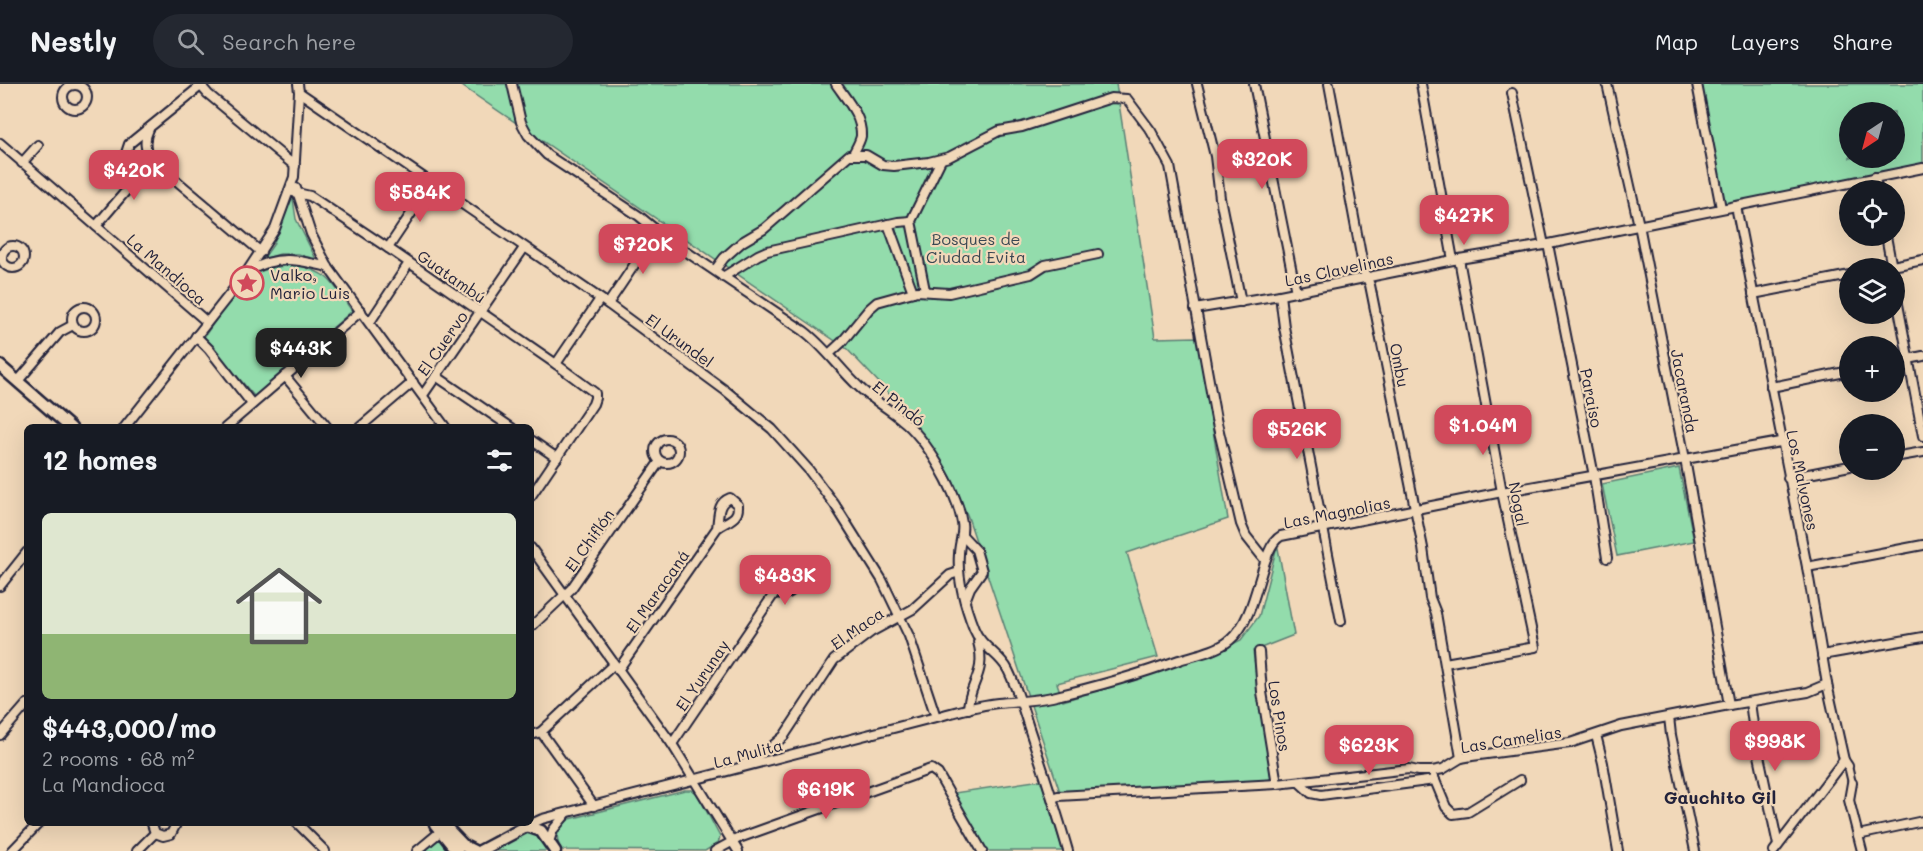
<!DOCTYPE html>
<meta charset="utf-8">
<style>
:root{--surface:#171b24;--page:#242831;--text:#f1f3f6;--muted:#9ea1a6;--line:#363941;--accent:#d1495b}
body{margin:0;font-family:Mali,sans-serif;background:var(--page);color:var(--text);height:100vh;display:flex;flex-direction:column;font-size:22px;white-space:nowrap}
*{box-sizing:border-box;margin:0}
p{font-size:20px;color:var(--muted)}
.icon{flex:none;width:33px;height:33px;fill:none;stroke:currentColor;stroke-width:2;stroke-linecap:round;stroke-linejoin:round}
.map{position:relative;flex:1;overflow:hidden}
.drawer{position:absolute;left:24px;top:340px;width:510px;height:402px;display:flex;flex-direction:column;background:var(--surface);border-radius:9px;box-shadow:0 6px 24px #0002}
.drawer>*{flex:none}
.needle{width:39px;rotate:216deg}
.fabs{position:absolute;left:1839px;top:18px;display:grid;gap:12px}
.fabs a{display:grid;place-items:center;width:66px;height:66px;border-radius:50%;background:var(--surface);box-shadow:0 6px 24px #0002;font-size:30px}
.price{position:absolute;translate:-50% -51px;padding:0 14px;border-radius:12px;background:var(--accent);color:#fff;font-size:20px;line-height:39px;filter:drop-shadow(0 2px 3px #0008)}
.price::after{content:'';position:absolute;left:50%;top:36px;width:18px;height:14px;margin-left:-9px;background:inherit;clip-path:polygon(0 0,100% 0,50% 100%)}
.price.on{background:#222;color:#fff}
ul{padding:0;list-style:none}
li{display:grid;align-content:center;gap:12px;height:318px;padding:0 18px}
li span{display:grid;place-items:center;height:186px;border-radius:9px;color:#555}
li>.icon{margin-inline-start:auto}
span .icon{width:108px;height:108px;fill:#fffc;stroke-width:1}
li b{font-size:26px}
h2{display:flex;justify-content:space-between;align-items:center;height:72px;padding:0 18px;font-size:26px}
header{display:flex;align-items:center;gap:36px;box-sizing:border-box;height:84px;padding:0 30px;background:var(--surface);border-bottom:2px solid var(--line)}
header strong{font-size:28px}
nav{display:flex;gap:33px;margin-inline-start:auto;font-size:21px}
.search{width:420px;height:54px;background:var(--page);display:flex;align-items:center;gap:15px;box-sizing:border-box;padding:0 21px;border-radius:33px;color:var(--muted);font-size:22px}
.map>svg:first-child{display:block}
.green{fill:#93dcac;stroke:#5a7f74;stroke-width:1.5;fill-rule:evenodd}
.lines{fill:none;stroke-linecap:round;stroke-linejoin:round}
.pedestrian-casing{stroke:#22223b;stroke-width:10}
.minor-casing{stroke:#22223b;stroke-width:12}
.secondary-casing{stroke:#22223b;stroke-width:15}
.pedestrian{stroke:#f1d8b9;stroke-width:6}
.minor{stroke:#f1d8b9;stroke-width:8}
.secondary{stroke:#f1d8b9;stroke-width:10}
.labels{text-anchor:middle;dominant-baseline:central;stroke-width:4.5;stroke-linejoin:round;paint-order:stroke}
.park-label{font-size:16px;fill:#394752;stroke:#f1d8b9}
.street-label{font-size:16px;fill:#22223b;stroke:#f1d8b9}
.poi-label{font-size:16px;fill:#22223b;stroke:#f1d8b9;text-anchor:start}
.neighbourhood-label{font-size:18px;font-weight:bold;fill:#22223b;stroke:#f1d8b9}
</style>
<header>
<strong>Nestly</strong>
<div class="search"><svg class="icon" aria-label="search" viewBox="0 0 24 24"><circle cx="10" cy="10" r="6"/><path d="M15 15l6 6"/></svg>Search here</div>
<nav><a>Map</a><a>Layers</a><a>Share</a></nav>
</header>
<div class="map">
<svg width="1923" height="767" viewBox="0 0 1923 767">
<rect width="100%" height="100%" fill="#f1d8b9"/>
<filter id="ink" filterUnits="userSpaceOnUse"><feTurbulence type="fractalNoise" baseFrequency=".0167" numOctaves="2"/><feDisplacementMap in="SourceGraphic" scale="12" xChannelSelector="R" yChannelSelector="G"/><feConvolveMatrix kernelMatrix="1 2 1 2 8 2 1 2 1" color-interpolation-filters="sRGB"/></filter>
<g filter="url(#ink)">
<g class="green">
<path d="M459,0H1116L1155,254L1197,253L1228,435L1127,469L1158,573L1057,599L1063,617L1212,570L1241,556L1259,532L1276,466L1278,464L1294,551L1253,567L1271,694L1267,697L1063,710L1060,708L968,433L951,393L921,349L886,306L847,265Z"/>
<path d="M1701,0H1923V79L1724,120ZM1850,28H1894V74H1850Z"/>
<path d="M290,115H293L296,135L317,177L299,170H280L263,175L273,161Z"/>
<path d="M297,181C332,190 332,199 352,227L254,312L204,253C216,236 239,199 255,190C268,183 282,182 297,181Z"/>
<path d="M1679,384L1694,457L1617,472L1602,400Z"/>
<path d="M1041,696L1063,767H988L954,709Z"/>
<path d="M685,706H692L697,709L720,753L718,759L705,767L561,766C554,752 557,744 570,735Z"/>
<path d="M526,749C537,750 547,755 546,767H490Z"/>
<path d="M439,755L447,767H425Z"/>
</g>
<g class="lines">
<defs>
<path id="pedestrian" d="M1848,682L1852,699"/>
<g id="minor">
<path d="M298,0L299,8L608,220L726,307L772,345L808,385L835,421L882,496L909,552L936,633"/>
<path d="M512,0L521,38L528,51L547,71L639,132L666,154L804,247C825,263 839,284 858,302C871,315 887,323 901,335C926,354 957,407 962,439C964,449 959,460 959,470C957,495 965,522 974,545C981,563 1000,570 1008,586C1018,606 1024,629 1031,650C1044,689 1057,728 1068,767"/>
<path d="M836,0C846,15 862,32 861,52C860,58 856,64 853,70"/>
<path d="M1197,0L1215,72L1220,114L1241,218"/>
<path d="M1254,0L1296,208"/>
<path d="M1329,0L1364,187L1370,201L1423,464L1430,514L1436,529L1461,674"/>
<path d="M1421,0L1453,176"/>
<path d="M1607,0L1640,146L1685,375L1729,621"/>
<path d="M1697,0L1721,124"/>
<circle cx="75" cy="13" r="12"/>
<path d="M201,2L208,10L295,82"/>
<path d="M1512,9L1544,161"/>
<path d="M149,45C144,55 144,67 152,76L261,168"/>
<path d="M0,59L207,238"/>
<path d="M22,79L38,61"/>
<path d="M147,82L133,76L126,69L129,60L203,0"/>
<path d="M1875,93L1877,106"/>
<path d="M296,104L311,150L328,183L446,344"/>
<path d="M289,107L310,112L388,164L556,280L595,309V314L593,320L531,412"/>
<path d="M1736,122L1807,483L1827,600L1844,676L1848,682"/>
<path d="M888,140L913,208"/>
<path d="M96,142L149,80"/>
<path d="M1886,152L1892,184"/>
<path d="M1548,160L1594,392L1607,474"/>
<circle cx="13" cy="173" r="11"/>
<path d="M388,164L431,100"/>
<path d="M1882,184L1923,176"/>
<path d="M715,186L724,174L742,158L764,145L849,71H866L883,81L894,82L929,78L949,73L999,47L1022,43L1111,14L1127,15L1151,47L1170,82L1216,335L1241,440L1246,452L1265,476"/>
<path d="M250,187C276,170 300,176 328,183"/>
<path d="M723,193L758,171L767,167L898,138L911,137"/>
<path d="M1894,199L1923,352"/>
<path d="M925,206L911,137L941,76"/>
<path d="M1753,210L1850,191"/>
<path d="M1280,211L1284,243L1341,537"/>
<path d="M608,220L657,147"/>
<circle cx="84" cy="235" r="12"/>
<path d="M1195,225L1280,211L1453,176L1544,161L1923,84"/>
<path d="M370,238L409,179"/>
<path d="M196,252L209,265L252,320"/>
<path d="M829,270L842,258L869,225L877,218L917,207L949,209L1031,190L1045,181L1098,170"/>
<path d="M1894,278L1923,272"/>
<path d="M556,280L600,215"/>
<path d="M285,292L328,344"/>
<path d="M436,292L512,344"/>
<path d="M18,297L60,248L73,241"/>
<path d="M1771,303L1850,287"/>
<path d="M423,311L524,164"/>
<path d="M124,344L244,192L275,145L294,93L299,8"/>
<path d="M225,344L361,227"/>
<path d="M359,344L413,298"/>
<circle cx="667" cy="367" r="12"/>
<path d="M531,356L557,374"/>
<path d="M1894,373L1923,368"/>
<path d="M1788,394L1850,382"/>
<path d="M962,451L976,466L982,487L970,504L965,517"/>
<path d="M531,464L672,660L738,767"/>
<path d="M1807,483L1923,461"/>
<circle cx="783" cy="497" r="13"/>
<path d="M0,502L27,468"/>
<path d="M531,543L571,505L660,377"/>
<path d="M1259,568L1262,608L1277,700"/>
<path d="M1822,571L1923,553"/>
<path d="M1445,579L1535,563L1502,408L1459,175"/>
<path d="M618,586L717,444C727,436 739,436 738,421L730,414C717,419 719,431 717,444"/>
<path d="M1750,618L1754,648L1778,761"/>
<path d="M968,625C969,598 987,591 978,558"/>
<path d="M1669,633L1671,651L1695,767"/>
<path d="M541,648L594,722"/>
<path d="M0,651L27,620"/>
<path d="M531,651L541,648L614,580"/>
<path d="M1596,651L1603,679L1618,767"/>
<path d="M672,660L776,507"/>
<path d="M743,681L770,664L784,652L834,576L871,548L913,525L950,491L959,488"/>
<path d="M1434,694L1446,723L1453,730L1468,728L1520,696"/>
<path d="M1299,698L1311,709L1321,711L1435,696"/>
<path d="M1852,699L1849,716L1862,767"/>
<path d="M1053,714L1058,712L1277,700L1409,685L1418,687H1432L1443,685L1461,674L1472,672L1570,659L1621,642L1729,621L1808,608L1827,600"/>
<path d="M152,740L155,749L163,752L171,750L176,740"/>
<path d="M298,740L325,767"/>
<path d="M527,742L542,735L936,633C956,628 977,621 998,619C1016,617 1034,617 1052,613C1095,603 1138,591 1179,576C1195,571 1217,567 1230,556C1260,531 1259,464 1281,452L1502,408L1780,358"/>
<path d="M1858,751L1923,737"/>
<path d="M549,758L553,746L566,730"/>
<path d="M12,767L38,740"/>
<path d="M137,767L155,749"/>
<path d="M417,767L441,747"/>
<path d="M715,767L739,754L931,685L938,690L982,767"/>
<path d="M1774,767L1844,676"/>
</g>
<g id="secondary">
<path d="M0,282L71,344"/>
<path d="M435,740L457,767"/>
<path d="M443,740L464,762L474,767"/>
<path d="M480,767L527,742L541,747L555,767"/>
</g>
</defs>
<use href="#pedestrian" class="pedestrian-casing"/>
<use href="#minor" class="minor-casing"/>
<use href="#secondary" class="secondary-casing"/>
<use href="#pedestrian" class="pedestrian"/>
<use href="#minor" class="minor"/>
<use href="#secondary" class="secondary"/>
</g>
</g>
<defs>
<symbol id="sight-ring" viewBox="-11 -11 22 22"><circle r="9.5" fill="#f1d8b9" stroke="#d1495b" stroke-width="1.5"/><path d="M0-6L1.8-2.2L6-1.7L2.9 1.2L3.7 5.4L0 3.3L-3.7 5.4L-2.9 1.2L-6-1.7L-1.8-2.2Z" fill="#d1495b"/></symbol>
</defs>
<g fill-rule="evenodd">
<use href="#sight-ring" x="228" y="180" width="38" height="38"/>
</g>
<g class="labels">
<g class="park-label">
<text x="976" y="154">Bosques de<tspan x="976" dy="18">Ciudad Evita</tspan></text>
</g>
<g class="street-label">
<text transform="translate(167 185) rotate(41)">La Mandioca</text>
<text transform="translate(1339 185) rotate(-12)">Las Clavelinas</text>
<text transform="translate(452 192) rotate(35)">Guatambú</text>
<text transform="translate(680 256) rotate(36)">El Urundel</text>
<text transform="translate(442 259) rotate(-55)">El Cuervo</text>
<text transform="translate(1400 281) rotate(79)">Ombu</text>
<text transform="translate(1685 307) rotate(79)">Jacaranda</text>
<text transform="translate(1592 314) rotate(79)">Paraiso</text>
<text transform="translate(899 319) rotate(39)">El Pindó</text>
<text transform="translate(1803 396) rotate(78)">Los Malvones</text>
<text transform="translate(1519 420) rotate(79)">Nogal</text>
<text transform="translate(1337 428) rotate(-11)">Las Magnolias</text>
<text transform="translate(589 456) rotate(-55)">El Chiflón</text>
<text transform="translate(657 507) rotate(-55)">El Maracaná</text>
<text transform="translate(857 544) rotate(-35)">El Maca</text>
<text transform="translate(702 591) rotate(-56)">El Yurunay</text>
<text transform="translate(1280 632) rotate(81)">Los Pinos</text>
<text transform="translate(1511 655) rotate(-9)">Las Camelias</text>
<text transform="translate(748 669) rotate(-15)">La Mulita</text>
</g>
<g class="poi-label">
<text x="270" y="190">Valko,<tspan x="270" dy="18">Mario Luis</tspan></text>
</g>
<g class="neighbourhood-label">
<text x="1720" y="713">Gauchito Gil</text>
</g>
</g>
</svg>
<div class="fabs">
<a><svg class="needle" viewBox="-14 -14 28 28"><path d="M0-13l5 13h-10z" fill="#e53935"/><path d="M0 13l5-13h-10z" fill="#9ea1a6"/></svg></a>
<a><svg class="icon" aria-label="locate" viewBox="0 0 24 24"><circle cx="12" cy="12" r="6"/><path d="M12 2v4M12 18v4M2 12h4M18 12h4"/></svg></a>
<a><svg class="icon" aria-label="layers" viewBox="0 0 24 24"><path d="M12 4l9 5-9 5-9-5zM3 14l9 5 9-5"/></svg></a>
<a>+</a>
<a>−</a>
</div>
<b class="price" style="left:1262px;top:106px">$320K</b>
<b class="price" style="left:134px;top:117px">$420K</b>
<b class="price" style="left:420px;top:139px">$584K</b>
<b class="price" style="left:1464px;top:162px">$427K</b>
<b class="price" style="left:643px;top:191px">$720K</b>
<b class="price on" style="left:301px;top:295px">$443K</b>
<b class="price" style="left:1483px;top:372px">$1.04M</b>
<b class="price" style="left:1297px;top:376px">$526K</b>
<b class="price" style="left:785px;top:522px">$483K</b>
<b class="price" style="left:1775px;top:688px">$998K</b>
<b class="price" style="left:1369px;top:692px">$623K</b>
<b class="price" style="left:826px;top:736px">$619K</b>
<section class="drawer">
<h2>12 homes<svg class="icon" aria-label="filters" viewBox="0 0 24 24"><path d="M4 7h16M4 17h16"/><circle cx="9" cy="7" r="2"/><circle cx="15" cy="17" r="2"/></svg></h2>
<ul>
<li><span style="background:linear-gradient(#dfe7d0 65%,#8fb573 0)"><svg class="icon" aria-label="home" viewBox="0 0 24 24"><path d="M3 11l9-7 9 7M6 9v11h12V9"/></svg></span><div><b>$443,000/mo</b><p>2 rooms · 68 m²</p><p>La Mandioca</p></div></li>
</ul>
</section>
</div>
